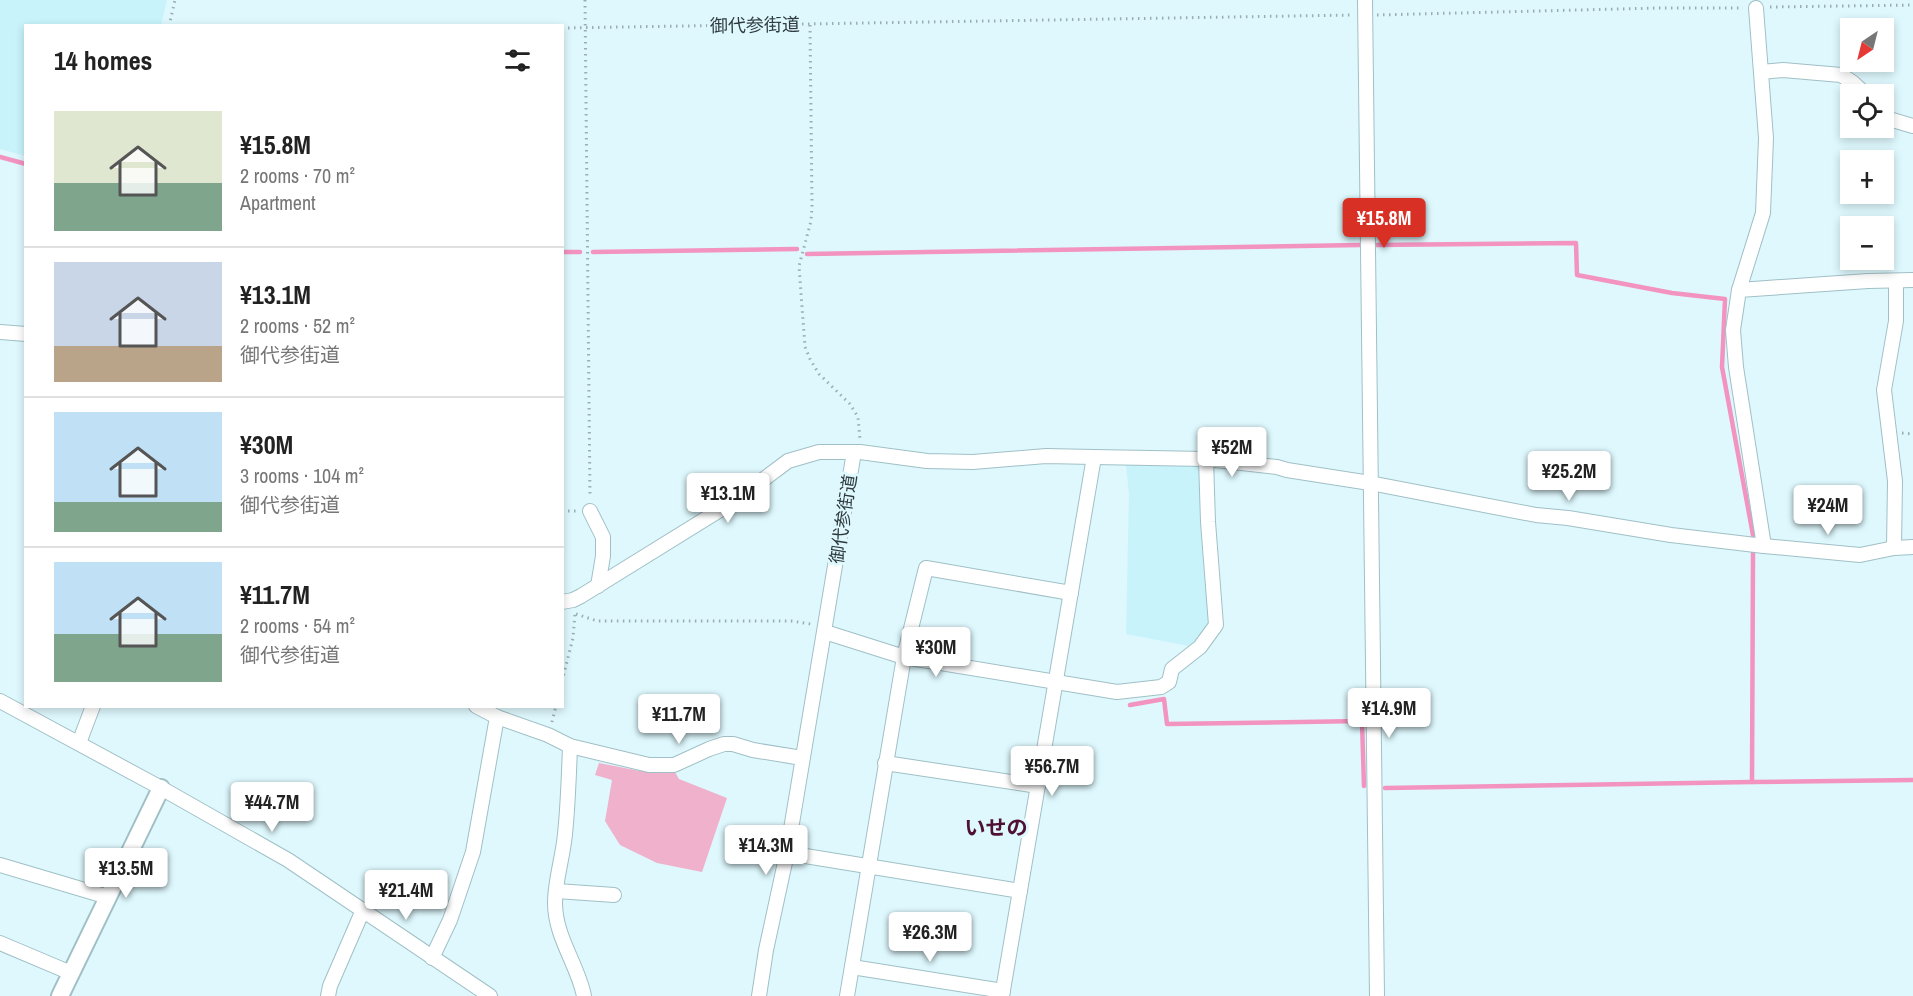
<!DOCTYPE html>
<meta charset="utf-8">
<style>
:root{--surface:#fff;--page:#f6f6f6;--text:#222;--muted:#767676;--line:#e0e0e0;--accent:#d93025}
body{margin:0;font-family:"Archivo Narrow","Noto Sans JP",sans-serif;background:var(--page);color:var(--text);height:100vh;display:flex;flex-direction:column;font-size:22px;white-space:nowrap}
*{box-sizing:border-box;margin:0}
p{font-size:20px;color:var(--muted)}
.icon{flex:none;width:33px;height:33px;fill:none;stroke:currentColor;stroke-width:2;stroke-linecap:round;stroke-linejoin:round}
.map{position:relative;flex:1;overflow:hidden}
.drawer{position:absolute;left:24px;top:24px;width:540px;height:684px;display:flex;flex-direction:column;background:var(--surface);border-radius:0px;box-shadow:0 3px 9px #0003}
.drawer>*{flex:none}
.needle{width:39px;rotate:215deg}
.fabs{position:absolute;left:1840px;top:18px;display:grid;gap:12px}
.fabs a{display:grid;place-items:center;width:54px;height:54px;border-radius:0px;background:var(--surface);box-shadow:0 3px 9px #0003;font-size:30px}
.price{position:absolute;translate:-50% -51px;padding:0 14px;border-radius:6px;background:#fff;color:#222;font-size:20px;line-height:39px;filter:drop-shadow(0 2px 3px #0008)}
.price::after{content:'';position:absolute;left:50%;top:36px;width:18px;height:14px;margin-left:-9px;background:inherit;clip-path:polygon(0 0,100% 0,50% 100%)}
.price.active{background:var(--accent);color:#fff}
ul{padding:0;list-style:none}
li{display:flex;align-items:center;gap:18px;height:150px;padding:0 30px}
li+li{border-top:2px solid var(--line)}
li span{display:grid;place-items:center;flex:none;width:168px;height:120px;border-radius:0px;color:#555}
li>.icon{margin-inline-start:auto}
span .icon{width:72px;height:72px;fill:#fffc;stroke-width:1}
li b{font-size:26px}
h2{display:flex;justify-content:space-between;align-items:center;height:72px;padding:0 30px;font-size:26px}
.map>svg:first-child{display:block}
.built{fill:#c8f3fb}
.green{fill:#efb1cc}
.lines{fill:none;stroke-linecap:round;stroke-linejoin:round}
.stream{stroke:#f393c0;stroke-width:4.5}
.minor-casing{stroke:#a0c0c6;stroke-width:16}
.tertiary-casing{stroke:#a0c0c6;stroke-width:20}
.path{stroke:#99adb2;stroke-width:3;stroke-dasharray:1.5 4.5;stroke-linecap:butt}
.minor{stroke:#fff;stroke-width:14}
.tertiary{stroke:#fff;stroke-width:16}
.labels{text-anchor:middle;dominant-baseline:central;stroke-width:6;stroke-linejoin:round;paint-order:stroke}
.street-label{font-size:18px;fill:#2f3b3e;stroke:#def8fd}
.quarter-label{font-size:21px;font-weight:bold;fill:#4f1033;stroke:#def8fd}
</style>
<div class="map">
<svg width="1913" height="996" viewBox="0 0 1913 996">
<rect width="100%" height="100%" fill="#def8fd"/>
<g class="built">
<path d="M0,0H167L161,25L26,26L25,156L0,149Z"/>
<path d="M1199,462L1203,469L1211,620L1200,638L1189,646L1126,634L1129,494L1126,465Z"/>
</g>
<path class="green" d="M599,763L640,771L672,767L679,779L727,798L702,872L657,863L620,845L605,821L612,780L595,775Z"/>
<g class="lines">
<g class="stream">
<path d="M0,157L26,164"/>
<path d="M1375,245L1576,243L1577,275L1672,293L1725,299L1722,367L1753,535"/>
<path d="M562,252H580"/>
<path d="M593,252L797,249"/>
<path d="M807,254L1360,245"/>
<path d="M1753,552L1752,782L1913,780"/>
<path d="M1130,705L1164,699L1167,724L1362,721L1364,786"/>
<path d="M1385,788L1752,782"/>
</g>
<defs>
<g id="minor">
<path d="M1365,0L1377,996"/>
<path d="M1756,8L1766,138L1763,213L1739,290L1733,330L1736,367L1764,546"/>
<path d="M1761,72L1783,70L1841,75L1852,82L1865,94"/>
<path d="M1884,114L1889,119L1913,126"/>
<path d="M1739,290L1868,281L1913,280"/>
<path d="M0,332L26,334"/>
<path d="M590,511L603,537V556L598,586"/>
<path d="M1894,548L1895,481L1884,390L1896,321V281"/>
<path d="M562,602L573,600L581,596L736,500L788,461L819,452H860L927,461L973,462L1046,456L1094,457L1206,459L1277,467L1287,470L1370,483L1536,515L1568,518L1671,535L1764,546L1860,555L1894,548L1913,547"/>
<path d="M825,632L904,657L1117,692L1161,687L1169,682L1172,669L1200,647L1216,625L1208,522L1206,459"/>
<path d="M0,701L161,788L288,860L490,996"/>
<path d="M476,706L497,717L548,735L570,746L649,765H674L709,749L724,744H733L753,750L802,758"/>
<path d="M79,743L93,706"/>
<path d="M570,746C569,775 568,805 565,834C563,857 555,880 555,903C555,937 578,965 584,996"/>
<path d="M885,763L1038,786"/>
<path d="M787,853L1020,891"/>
<path d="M0,865L108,897"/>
<path d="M557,891L614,895"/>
<path d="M0,943L71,973"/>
<path d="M432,958L450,920L473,852L497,717"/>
<path d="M852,967L1003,991"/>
<path d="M328,996L330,986L363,910"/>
<path d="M759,996L766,950L787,853L854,452"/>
<path d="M847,996L904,657L926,568L1071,593"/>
<path d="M1002,996L1094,457"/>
</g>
<path id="tertiary" d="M60,996L161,788"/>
</defs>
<use href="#minor" class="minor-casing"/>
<use href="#tertiary" class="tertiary-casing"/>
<g class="path">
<path d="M585,0L590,498"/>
<path d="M1770,7L1913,5"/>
<path d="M1377,15L1659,8H1743"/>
<path d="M810,25L812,206L811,221L799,266L805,347L810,359L819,374L850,404L858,417L860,440"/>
<path d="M169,26L175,0"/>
<path d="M562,28L1353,15"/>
<path d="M1902,433L1913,434"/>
<path d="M562,511H579"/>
<path d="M576,614L597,621H791L811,624"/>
<path d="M562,681L573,638L575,613"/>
<path d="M552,722L556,706"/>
</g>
<use href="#minor" class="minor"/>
<use href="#tertiary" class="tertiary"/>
</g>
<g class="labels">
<g class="street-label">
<text transform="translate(755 25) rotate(-1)">御代参街道</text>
<text transform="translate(843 519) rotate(-81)">御代参街道</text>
</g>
<g class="quarter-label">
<text x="996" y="827">いせの</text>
</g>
</g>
</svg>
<div class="fabs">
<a><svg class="needle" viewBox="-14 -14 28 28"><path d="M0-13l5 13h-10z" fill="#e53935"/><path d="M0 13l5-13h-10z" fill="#767676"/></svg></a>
<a><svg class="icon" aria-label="locate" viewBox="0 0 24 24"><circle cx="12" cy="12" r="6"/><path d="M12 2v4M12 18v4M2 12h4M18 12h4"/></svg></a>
<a>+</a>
<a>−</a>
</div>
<b class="price active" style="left:1384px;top:249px">¥15.8M</b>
<b class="price" style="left:1232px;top:478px">¥52M</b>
<b class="price" style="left:1569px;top:502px">¥25.2M</b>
<b class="price" style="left:728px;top:524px">¥13.1M</b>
<b class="price" style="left:1828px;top:536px">¥24M</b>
<b class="price" style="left:936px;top:678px">¥30M</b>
<b class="price" style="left:1389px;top:739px">¥14.9M</b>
<b class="price" style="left:679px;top:745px">¥11.7M</b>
<b class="price" style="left:1052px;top:797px">¥56.7M</b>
<b class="price" style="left:272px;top:833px">¥44.7M</b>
<b class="price" style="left:766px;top:876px">¥14.3M</b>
<b class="price" style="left:126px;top:899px">¥13.5M</b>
<b class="price" style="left:406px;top:921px">¥21.4M</b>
<b class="price" style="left:930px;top:963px">¥26.3M</b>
<section class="drawer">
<h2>14 homes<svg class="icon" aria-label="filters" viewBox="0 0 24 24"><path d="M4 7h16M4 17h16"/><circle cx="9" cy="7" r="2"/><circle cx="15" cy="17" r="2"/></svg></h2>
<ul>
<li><span style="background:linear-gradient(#dfe7d0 60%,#7fa58c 0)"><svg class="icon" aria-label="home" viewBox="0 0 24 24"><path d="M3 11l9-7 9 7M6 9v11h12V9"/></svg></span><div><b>¥15.8M</b><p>2 rooms · 70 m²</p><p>Apartment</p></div></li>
<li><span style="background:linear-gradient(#c9d6e8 70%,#b9a48a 0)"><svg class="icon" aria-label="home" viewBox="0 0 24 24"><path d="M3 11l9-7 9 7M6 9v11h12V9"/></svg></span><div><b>¥13.1M</b><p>2 rooms · 52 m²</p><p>御代参街道</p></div></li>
<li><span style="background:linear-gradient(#bfe0f5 75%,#7fa58c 0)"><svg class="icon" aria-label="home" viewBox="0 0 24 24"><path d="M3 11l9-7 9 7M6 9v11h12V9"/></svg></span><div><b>¥30M</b><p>3 rooms · 104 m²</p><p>御代参街道</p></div></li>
<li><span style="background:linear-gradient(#bfe0f5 60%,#7fa58c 0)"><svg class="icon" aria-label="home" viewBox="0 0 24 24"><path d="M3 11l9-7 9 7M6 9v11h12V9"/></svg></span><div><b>¥11.7M</b><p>2 rooms · 54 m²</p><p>御代参街道</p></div></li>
</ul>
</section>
</div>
